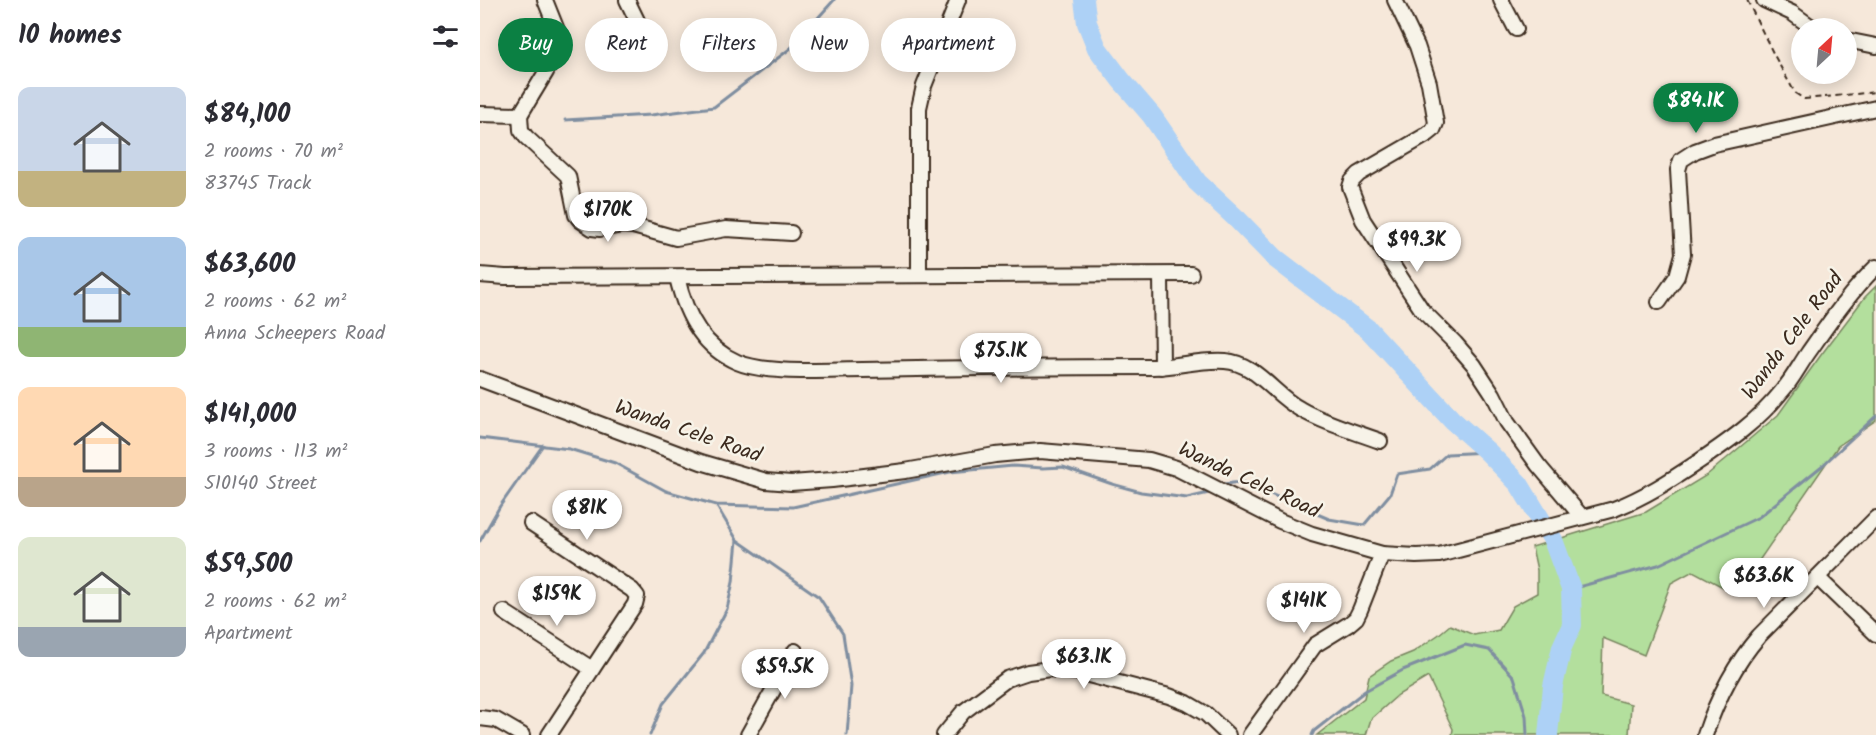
<!DOCTYPE html>
<meta charset="utf-8">
<style>
:root{--surface:#fff;--page:#f2f2f3;--text:#2b2b33;--muted:#7c7c81;--accent:#0b8043}
body{margin:0;font-family:Kalam,sans-serif;background:var(--page);color:var(--text);height:100vh;display:flex;flex-direction:column;font-size:22px;white-space:nowrap}
*{box-sizing:border-box;margin:0}
p{font-size:20px;color:var(--muted)}
.icon{flex:none;width:33px;height:33px;fill:none;stroke:currentColor;stroke-width:2;stroke-linecap:round;stroke-linejoin:round}
.map{position:relative;flex:1;overflow:hidden}
.panel{display:flex;flex-direction:column;background:var(--surface);width:480px}
.panel>*{flex:none}
.banner{position:absolute;left:18px;top:18px;width:570px;height:54px;display:flex;gap:12px}
.needle{width:39px;rotate:26deg}
.controls{position:absolute;left:1311px;top:18px;display:grid;gap:12px}
.controls a{display:grid;place-items:center;width:66px;height:66px;border-radius:50%;background:var(--surface);box-shadow:0 3px 15px #0003;font-size:30px}
.price{position:absolute;translate:-50% -51px;padding:0 14px;border-radius:21px;background:#fff;color:#222;font-size:20px;line-height:39px;filter:drop-shadow(0 2px 3px #0008)}
.price::after{content:'';position:absolute;left:50%;top:36px;width:18px;height:14px;margin-left:-9px;background:inherit;clip-path:polygon(0 0,100% 0,50% 100%)}
.price.current{background:var(--accent);color:#fff}
ul{padding:0;list-style:none}
li{display:flex;align-items:center;gap:18px;height:150px;padding:0 18px}
li span{display:grid;place-items:center;flex:none;width:168px;height:120px;border-radius:12px;color:#555}
li>.icon{margin-inline-start:auto}
span .icon{width:72px;height:72px;fill:#fffc;stroke-width:1}
li b{font-size:26px}
h2{display:flex;justify-content:space-between;align-items:center;height:72px;padding:0 18px;font-size:26px}
.pill{padding:0 21px;border-radius:27px;background:var(--surface);box-shadow:0 3px 15px #0003;font-size:21px;line-height:54px}
.pill.current{background:var(--accent);color:#fff}
main{display:flex;flex:1;min-height:0}
.map>svg:first-child{display:block}
.green{fill:#b3df9d;stroke:#77845e;stroke-width:1.5}
.lines{fill:none;stroke-linecap:round;stroke-linejoin:round}
.stream{stroke:#7f8ea0;stroke-width:3}
.river{stroke:#add1f6;stroke-width:20}
.street-casing{stroke:#3b2a1e;stroke-width:18}
.path{stroke:#3b2a1e;stroke-width:2;stroke-dasharray:6 4.5;stroke-linecap:butt}
.street{stroke:#f7f3e8;stroke-width:14}
.labels{text-anchor:middle;dominant-baseline:central;stroke-width:5;stroke-linejoin:round;paint-order:stroke}
.street-label{font-size:21px;fill:#3b2a1e;stroke:#f7f3e8}
</style>
<main>
<section class="panel">
<h2>10 homes<svg class="icon" aria-label="filters" viewBox="0 0 24 24"><path d="M4 7h16M4 17h16"/><circle cx="9" cy="7" r="2"/><circle cx="15" cy="17" r="2"/></svg></h2>
<ul>
<li><span style="background:linear-gradient(#c9d6e8 70%,#c2b280 0)"><svg class="icon" aria-label="home" viewBox="0 0 24 24"><path d="M3 11l9-7 9 7M6 9v11h12V9"/></svg></span><div><b>$84,100</b><p>2 rooms · 70 m²</p><p>83745 Track</p></div></li>
<li><span style="background:linear-gradient(#a9c7e8 75%,#8fb573 0)"><svg class="icon" aria-label="home" viewBox="0 0 24 24"><path d="M3 11l9-7 9 7M6 9v11h12V9"/></svg></span><div><b>$63,600</b><p>2 rooms · 62 m²</p><p>Anna Scheepers Road</p></div></li>
<li><span style="background:linear-gradient(#ffd9b3 75%,#b9a48a 0)"><svg class="icon" aria-label="home" viewBox="0 0 24 24"><path d="M3 11l9-7 9 7M6 9v11h12V9"/></svg></span><div><b>$141,000</b><p>3 rooms · 113 m²</p><p>510140 Street</p></div></li>
<li><span style="background:linear-gradient(#dfe7d0 75%,#9aa5b1 0)"><svg class="icon" aria-label="home" viewBox="0 0 24 24"><path d="M3 11l9-7 9 7M6 9v11h12V9"/></svg></span><div><b>$59,500</b><p>2 rooms · 62 m²</p><p>Apartment</p></div></li>
</ul>
</section>
<div class="map">
<svg width="1396" height="735" viewBox="0 0 1396 735">
<rect width="100%" height="100%" fill="#f6e8da"/>
<filter id="ink" filterUnits="userSpaceOnUse"><feTurbulence type="fractalNoise" baseFrequency=".0167" numOctaves="2"/><feDisplacementMap in="SourceGraphic" scale="12" xChannelSelector="R" yChannelSelector="G"/><feConvolveMatrix kernelMatrix="1 2 1 2 8 2 1 2 1" color-interpolation-filters="sRGB"/></filter>
<g filter="url(#ink)">
<path class="green" d="M1396,286V420L1358,446L1256,594L1213,571L1191,583L1164,655L1123,638L1121,696L1151,704L1149,735H972L973,729L948,677L918,695L891,719L886,735H837L884,698L889,676L911,661L933,652L958,635L970,625L994,635L1019,630L1033,606L1057,593V570L1052,547L1166,512L1227,475L1298,415L1341,355L1385,297Z"/>
<g class="lines">
<g class="stream">
<path d="M85,120L171,115L234,107L311,48L354,0"/>
<path d="M0,438L89,449L135,463L186,491L236,505L313,507L470,472L533,466L563,468L583,467L632,484L661,492L707,498L729,493"/>
<path d="M743,484L762,482L849,519L884,525L910,494L917,474L950,469L967,454L1008,452"/>
<path d="M236,505L257,540L339,597L363,634L371,686L367,735"/>
<path d="M0,541L20,506L63,445"/>
<path d="M1091,589L1178,565L1279,517L1343,465L1396,416"/>
<path d="M170,735L183,704L224,653L247,609L253,582L257,540"/>
<path d="M832,735L834,731L885,691L923,670L985,645L1009,650L1034,677L1046,716L1047,735"/>
</g>
<path class="river" d="M604,0L607,23L617,48L641,80L672,116L717,182L757,219L795,258L889,330L972,420L1008,452L1039,484L1073,540L1091,589L1092,625L1082,647L1073,686L1068,735"/>
<defs>
<g id="street">
<path d="M147,0L168,43"/>
<path d="M915,0L937,46L949,83L956,123L953,130L948,134L879,174L872,181L870,187L883,220L942,310L975,343L994,365L1013,394L1027,422L1058,465L1102,517"/>
<path d="M1021,0L1036,29"/>
<path d="M1284,0L1312,13L1333,28"/>
<path d="M1366,40L1396,46"/>
<path d="M0,114L40,115L66,72L79,43V35L65,0"/>
<path d="M40,115L41,130L46,137L88,176L96,215L100,220L112,228L120,229L143,225L153,226L196,238L246,229L311,233"/>
<path d="M0,275L25,277L711,274"/>
<path d="M439,275V108L444,86L478,0"/>
<path d="M681,275L682,367"/>
<path d="M197,277C205,313 222,347 257,362C287,375 349,370 383,370C480,368 576,367 673,367C697,367 721,359 745,361C776,363 794,395 820,409C844,423 873,431 900,441"/>
<path d="M1179,302L1197,276L1203,254L1198,170L1201,160L1215,151L1234,144L1396,108"/>
<path d="M0,379L221,462L286,481L311,483L352,480L425,471L515,455L560,451L669,460L696,468L800,521L832,534L902,554L936,556L959,555L1134,509C1165,497 1191,480 1218,462C1249,441 1278,421 1302,391C1312,380 1319,366 1328,353C1349,323 1369,293 1396,267"/>
<path d="M51,523L152,590L157,596L155,604L69,735"/>
<path d="M1338,578L1396,634"/>
<path d="M24,612L112,669"/>
<path d="M0,718L16,720L42,735"/>
<path d="M268,735L315,651"/>
<path d="M464,735L483,712L527,679L548,672L570,669L597,672L689,696L707,703L726,714L748,735"/>
<path d="M770,735L835,645L869,624L876,618L880,610L902,554"/>
<path d="M1225,735C1237,699 1254,665 1279,636L1396,518"/>
</g>
</defs>
<use href="#street" class="street-casing"/>
<path class="path" d="M1267,0L1294,55L1315,93L1324,99L1396,92"/>
<use href="#street" class="street"/>
</g>
</g>
<g class="labels">
<g class="street-label">
<text transform="translate(1313 336) rotate(-53)">Wanda Cele Road</text>
<text transform="translate(208 432) rotate(19)">Wanda Cele Road</text>
<text transform="translate(769 481) rotate(25)">Wanda Cele Road</text>
</g>
</g>
</svg>
<div class="controls">
<a><svg class="needle" viewBox="-14 -14 28 28"><path d="M0-13l5 13h-10z" fill="#e53935"/><path d="M0 13l5-13h-10z" fill="#7c7c81"/></svg></a>
</div>
<b class="price current" style="left:1216px;top:134px">$84.1K</b>
<b class="price" style="left:128px;top:243px">$170K</b>
<b class="price" style="left:937px;top:273px">$99.3K</b>
<b class="price" style="left:521px;top:384px">$75.1K</b>
<b class="price" style="left:107px;top:541px">$81K</b>
<b class="price" style="left:1284px;top:609px">$63.6K</b>
<b class="price" style="left:77px;top:627px">$159K</b>
<b class="price" style="left:824px;top:634px">$141K</b>
<b class="price" style="left:604px;top:690px">$63.1K</b>
<b class="price" style="left:305px;top:700px">$59.5K</b>
<div class="banner">
<a class="pill current">Buy</a>
<a class="pill">Rent</a>
<a class="pill">Filters</a>
<a class="pill">New</a>
<a class="pill">Apartment</a>
</div>
</div>
</main>
